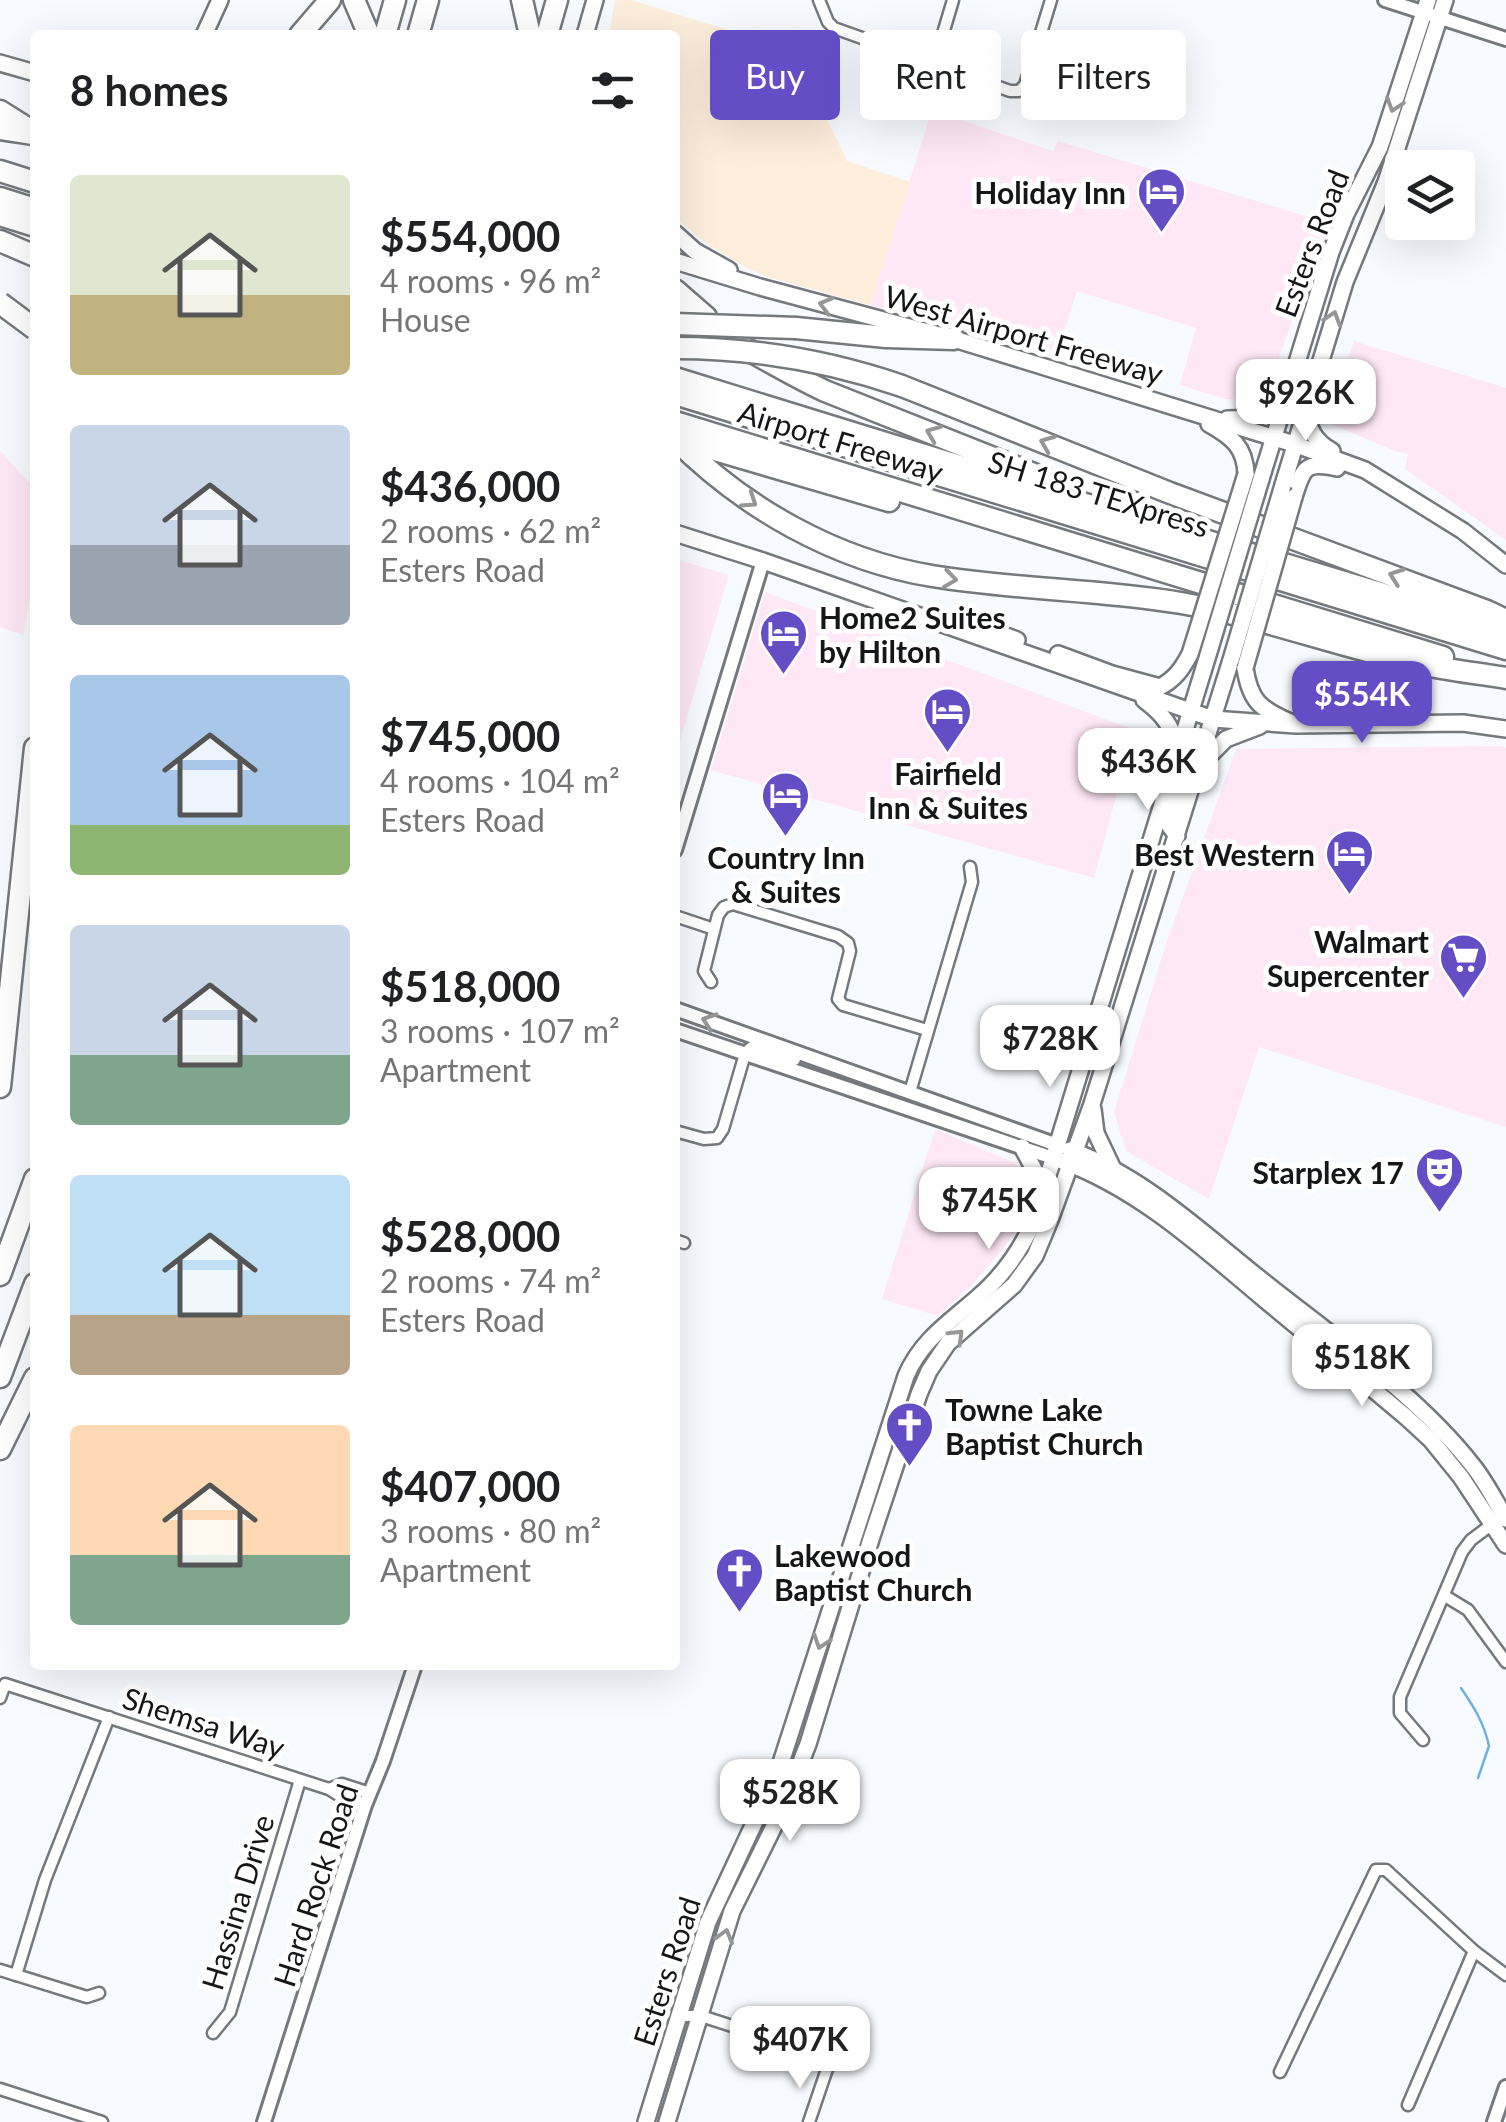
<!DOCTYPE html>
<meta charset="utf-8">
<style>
:root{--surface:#fff;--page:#f6f6f6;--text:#202124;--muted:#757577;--accent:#644ec6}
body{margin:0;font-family:Lato,sans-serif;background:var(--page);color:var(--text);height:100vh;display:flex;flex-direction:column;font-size:38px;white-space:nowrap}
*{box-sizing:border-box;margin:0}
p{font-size:32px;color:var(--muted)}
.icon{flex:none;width:55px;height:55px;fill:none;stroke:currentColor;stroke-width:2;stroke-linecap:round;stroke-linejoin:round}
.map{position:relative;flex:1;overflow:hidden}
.side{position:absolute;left:30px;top:30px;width:650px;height:1640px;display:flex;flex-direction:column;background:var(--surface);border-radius:10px;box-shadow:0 10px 40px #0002}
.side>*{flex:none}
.top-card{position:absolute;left:710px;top:30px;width:645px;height:90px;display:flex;gap:20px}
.fabs{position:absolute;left:1385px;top:150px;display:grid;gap:20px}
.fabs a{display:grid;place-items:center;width:90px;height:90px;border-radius:10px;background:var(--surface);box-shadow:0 10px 40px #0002;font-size:50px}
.price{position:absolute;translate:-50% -85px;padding:0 22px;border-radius:20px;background:#fff;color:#222;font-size:32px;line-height:65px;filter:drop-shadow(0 2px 5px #0008)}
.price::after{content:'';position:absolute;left:50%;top:60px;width:30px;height:22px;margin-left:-15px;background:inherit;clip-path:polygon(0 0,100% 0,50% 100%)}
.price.active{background:var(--accent);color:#fff}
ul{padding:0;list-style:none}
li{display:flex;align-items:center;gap:30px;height:250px;padding:0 40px}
li span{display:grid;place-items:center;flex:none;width:280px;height:200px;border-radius:10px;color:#555}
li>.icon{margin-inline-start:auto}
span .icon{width:120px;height:120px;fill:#fffc;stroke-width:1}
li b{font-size:42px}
h2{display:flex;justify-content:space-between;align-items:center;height:120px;padding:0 40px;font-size:42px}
.chip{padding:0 35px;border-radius:10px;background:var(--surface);box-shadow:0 10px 40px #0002;font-size:35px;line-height:90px}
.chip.active{background:var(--accent);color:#fff}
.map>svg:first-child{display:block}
.commercial{fill:#ffe8f6}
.education{fill:#fdeddb}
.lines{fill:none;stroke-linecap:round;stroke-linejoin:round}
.stream{stroke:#71b2dd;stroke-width:2.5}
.minor-casing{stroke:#75797d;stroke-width:15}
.tertiary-casing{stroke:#75797d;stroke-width:18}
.secondary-casing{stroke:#75797d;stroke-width:20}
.motorway-casing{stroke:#75797d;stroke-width:25}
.minor{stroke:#fff;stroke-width:10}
.tertiary{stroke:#fff;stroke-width:12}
.secondary{stroke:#fff;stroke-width:15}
.motorway{stroke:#fff;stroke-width:20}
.secondary-bridge-casing{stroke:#75797d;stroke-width:20;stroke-linecap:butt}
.motorway-bridge-casing{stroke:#75797d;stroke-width:25;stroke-linecap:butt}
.secondary-bridge{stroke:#fff;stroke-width:15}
.motorway-bridge{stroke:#fff;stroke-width:20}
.oneway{stroke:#969697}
.labels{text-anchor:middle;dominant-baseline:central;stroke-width:10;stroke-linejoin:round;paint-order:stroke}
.poi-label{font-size:30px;font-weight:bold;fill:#151618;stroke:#fff;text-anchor:end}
.street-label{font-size:30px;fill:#151618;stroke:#fff}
</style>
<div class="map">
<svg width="1506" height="2122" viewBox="0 0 1506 2122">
<rect width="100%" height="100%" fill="#f7fafe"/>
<g class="commercial">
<path d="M932,110L1053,151L1058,141L1329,223L1267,389L1247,400L1225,399L1180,385L1196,328L1077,291L1056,358L870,305Z"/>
<path d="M1354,341L1506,388V540L1405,469L1408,454L1397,452L1329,423Z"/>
<path d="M0,451L35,489V571L23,635L0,627Z"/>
<path d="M675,559L729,575L675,757Z"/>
<path d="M765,592L1134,730L1094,878L711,770Z"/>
<path d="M1502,746L1506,748V1127L1259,1047L1209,1199L1126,1151L1114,1112L1166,944L1236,749Z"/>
<path d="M935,1129L1015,1163L1029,1179L1030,1188L1022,1217L1007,1244L968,1289L938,1316L882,1299Z"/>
</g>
<path class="education" d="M615,0H631L793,50L847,161L910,182L870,305L768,277L745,267L704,242L675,218V35H609Z"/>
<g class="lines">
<path class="stream" d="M1461,1688C1474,1707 1484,1723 1489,1746L1478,1778"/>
<defs>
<g id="minor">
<path d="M819,0L828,22L834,28L1010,91H1019L1025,85L1051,0"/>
<path d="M934,64L953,0"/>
<path d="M675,916L714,929"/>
<path d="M711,982L704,971L718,915L724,907L733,904L838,936L848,943L850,951L838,999L843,1005L927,1030"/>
<path d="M910,1092L972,882L970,867"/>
<path d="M675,1131L704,1139L717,1138L723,1129L745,1054"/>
<path d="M675,1240L684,1243"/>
<path d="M1445,1596L1468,1610L1506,1662"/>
<path d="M0,1698L5,1684L329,1789L340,1796L365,1805"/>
<path d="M1423,1740L1400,1713V1697L1462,1552L1471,1540L1495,1522"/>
<path d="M329,1789L342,1784L370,1793"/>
<path d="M0,1970L87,1997L99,1993"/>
<path d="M16,1975L45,1880L109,1717"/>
<path d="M679,2016H701L819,2054L828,2066L809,2122"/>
<path d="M213,2033L230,2012L300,1780"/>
<path d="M1280,2072L1376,1870H1386L1474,1951L1506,1975"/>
<path d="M0,2089L102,2122"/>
<path d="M1408,2105L1474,1951"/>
</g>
<g id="tertiary">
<path d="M1385,0L1506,39"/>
<path d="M675,850L763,561"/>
<path d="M675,1009L1057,1145"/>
<path d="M675,1030L1053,1158"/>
<path d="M745,1054L752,1048L794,1059"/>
<path d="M264,2122L365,1805L383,1761L415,1665"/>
<path d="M1494,2122L1506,2087"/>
</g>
<g id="secondary">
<path d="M204,35L220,0"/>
<path d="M585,35L595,0"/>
<path d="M0,63L35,73"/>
<path d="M675,233L695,251L729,270"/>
<path d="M675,261L760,287L954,339L1294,444L1365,470L1463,531L1506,565"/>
<path d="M1307,409C1308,429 1314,441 1332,451"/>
<path d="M1227,419C1255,419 1266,414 1284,392"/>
<path d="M1209,424C1232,437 1245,447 1246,474"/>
<path d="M1261,479L1331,252L1346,214L1380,147L1428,0"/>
<path d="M1283,485L1345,282L1386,182L1445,0"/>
<path d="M1294,497C1303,468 1305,461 1337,468"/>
<path d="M675,533L763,561L1213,719L1296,725L1463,723L1506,729"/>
<path d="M958,624L977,625L1017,640"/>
<path d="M1058,654L1112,674L1160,687C1175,679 1182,669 1190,654"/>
<path d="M1245,668C1250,701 1260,709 1290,722"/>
<path d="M1144,700C1163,714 1172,726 1178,749"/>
<path d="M1201,764L1226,739L1260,726"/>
<path d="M1177,836L1169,825L1178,783"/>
<path d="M1093,1109L1096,1133L1114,1171"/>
<path d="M1022,1147L1036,1173L1041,1194"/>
<path d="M1070,1150C1139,1174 1198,1229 1254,1274C1327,1333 1416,1393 1473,1466C1486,1482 1495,1501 1506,1519"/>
<path d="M1062,1161C1139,1189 1202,1247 1264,1299C1311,1338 1359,1377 1406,1417L1431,1440L1461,1477L1506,1545"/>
<path d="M646,2122L708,1922L778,1772L906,1376C924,1334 959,1317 990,1286C1009,1267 1023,1245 1034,1221L1208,655"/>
<path d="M667,2122L732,1911L783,1808L808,1744L871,1539L919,1394L929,1371L948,1343L1014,1285L1035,1256L1050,1220L1092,1104L1231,660"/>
</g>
<g id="motorway">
<path d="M354,0L369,35"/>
<path d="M522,0L530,35"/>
<path d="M300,35L330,0"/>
<path d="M385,35L395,0"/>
<path d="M418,35L428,0"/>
<path d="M547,35L557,0"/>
<path d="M0,111L35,133"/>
<path d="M0,129L33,134"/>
<path d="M0,171L35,182"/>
<path d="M0,198L35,209"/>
<path d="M0,215L35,226"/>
<path d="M0,241L35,256"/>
<path d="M675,290L706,317"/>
<path d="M675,310C726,335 774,367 825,391L1069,488"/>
<path d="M796,328L886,337L954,339"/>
<path d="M675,378L999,478L1506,631"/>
<path d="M902,386L1170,493L1487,611L1506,620"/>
<path d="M675,394L1506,649"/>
<path d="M675,422L1443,657"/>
<path d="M675,439C744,508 835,560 932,576C1015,590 1099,589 1181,603C1261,617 1337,646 1416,663C1446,670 1476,673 1506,678"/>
<path d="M677,439L889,501"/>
<path d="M0,1087L35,748"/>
<path d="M0,1275L35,1179"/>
<path d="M0,1377L35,1284"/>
<path d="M0,1449L35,1378"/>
</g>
</defs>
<use href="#minor" class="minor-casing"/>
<use href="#tertiary" class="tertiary-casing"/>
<use href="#secondary" class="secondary-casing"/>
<use href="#motorway" class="motorway-casing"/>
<use href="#minor" class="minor"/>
<use href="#tertiary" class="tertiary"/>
<use href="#secondary" class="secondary"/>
<use href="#motorway" class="motorway"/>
<defs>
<g id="secondary-bridge">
<path d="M1190,654L1246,474"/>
<path d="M1208,655L1261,479"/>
<path d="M1231,660L1283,485"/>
<path d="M1245,668L1294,497"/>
</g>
<g id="motorway-bridge">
<path d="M0,303L35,329"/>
<path d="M675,324L796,328"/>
<path d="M675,348C752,348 829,361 902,386"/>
</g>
</defs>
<use href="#secondary-bridge" class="secondary-bridge-casing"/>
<use href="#motorway-bridge" class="motorway-bridge-casing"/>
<use href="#secondary-bridge" class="secondary-bridge"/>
<use href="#motorway-bridge" class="motorway-bridge"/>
</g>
<defs><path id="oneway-chevron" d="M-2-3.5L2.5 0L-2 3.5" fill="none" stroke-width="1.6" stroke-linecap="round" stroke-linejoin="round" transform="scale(2.5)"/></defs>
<g class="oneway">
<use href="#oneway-chevron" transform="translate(1394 105) rotate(108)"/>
<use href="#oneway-chevron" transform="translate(826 305) rotate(-165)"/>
<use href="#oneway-chevron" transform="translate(1333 318) rotate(-72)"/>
<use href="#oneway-chevron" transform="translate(933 433) rotate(-158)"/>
<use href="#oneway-chevron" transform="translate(1047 443) rotate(-158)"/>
<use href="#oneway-chevron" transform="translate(750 501) rotate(34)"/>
<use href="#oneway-chevron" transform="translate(1396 576) rotate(-160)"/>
<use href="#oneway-chevron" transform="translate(950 579) rotate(8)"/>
<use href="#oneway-chevron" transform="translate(709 1021) rotate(-161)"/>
<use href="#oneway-chevron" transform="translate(957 1336) rotate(-44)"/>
<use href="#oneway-chevron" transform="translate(821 1642) rotate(108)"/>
<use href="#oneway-chevron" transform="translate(725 1936) rotate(-74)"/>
</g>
<defs>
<symbol id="hotel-pin" viewBox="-11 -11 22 30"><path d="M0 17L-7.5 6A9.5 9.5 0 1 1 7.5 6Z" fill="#644ec6" stroke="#fff"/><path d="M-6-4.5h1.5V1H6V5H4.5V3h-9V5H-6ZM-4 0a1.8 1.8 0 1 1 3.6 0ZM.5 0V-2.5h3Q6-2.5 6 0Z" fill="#fff"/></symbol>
<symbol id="supermarket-pin" viewBox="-11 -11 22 30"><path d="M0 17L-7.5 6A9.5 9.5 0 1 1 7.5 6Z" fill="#644ec6" stroke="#fff"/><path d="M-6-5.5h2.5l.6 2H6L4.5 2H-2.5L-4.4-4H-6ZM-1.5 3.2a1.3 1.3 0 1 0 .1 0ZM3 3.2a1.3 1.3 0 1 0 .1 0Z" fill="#fff"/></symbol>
<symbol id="theatre-pin" viewBox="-11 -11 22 30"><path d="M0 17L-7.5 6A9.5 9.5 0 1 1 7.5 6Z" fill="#644ec6" stroke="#fff"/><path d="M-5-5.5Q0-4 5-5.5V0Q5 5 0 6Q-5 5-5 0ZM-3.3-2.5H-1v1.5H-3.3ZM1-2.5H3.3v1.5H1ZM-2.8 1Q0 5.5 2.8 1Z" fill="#fff"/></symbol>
<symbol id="church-pin" viewBox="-11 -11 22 30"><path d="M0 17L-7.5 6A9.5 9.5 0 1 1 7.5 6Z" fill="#644ec6" stroke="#fff"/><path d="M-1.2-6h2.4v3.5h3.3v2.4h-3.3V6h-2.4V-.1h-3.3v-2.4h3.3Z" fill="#fff"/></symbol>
</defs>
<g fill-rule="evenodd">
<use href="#hotel-pin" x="1134" y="164" width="55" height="75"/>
<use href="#hotel-pin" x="756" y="606" width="55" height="75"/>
<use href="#hotel-pin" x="920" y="684" width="55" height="75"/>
<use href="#hotel-pin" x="758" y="768" width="55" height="75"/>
<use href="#hotel-pin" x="1322" y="826" width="55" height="75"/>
<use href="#supermarket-pin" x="1436" y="930" width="55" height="75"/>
<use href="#theatre-pin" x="1412" y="1144" width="55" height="75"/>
<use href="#church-pin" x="882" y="1398" width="55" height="75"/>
<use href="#church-pin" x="712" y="1544" width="55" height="75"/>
</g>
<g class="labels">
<g class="poi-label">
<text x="1126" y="192">Holiday Inn</text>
<text x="819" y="617" text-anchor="start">Home2 Suites<tspan x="819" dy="34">by Hilton</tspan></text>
<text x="948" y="773" text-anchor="middle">Fairfield<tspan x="948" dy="34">Inn &amp; Suites</tspan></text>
<text x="1315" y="854">Best Western</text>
<text x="786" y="857" text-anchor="middle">Country Inn<tspan x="786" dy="34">&amp; Suites</tspan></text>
<text x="1429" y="941">Walmart<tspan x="1429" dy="34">Supercenter</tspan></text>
<text x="1404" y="1172">Starplex 17</text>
<text x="945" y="1409" text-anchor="start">Towne Lake<tspan x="945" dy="34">Baptist Church</tspan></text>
<text x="774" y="1555" text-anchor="start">Lakewood<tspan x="774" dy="34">Baptist Church</tspan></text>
</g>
<g class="street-label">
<text transform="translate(1311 243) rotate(-69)">Esters Road</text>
<text transform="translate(1024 334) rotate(16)">West Airport Freeway</text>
<text transform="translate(841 441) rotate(17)">Airport Freeway</text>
<text transform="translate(1099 493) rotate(17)">SH 183 TEXpress</text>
<text transform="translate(204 1722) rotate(18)">Shemsa Way</text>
<text transform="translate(315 1885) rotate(-72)">Hard Rock Road</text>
<text transform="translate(237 1902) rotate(-73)">Hassina Drive</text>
<text transform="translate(666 1971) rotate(-72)">Esters Road</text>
</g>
</g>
</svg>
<div class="fabs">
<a><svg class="icon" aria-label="layers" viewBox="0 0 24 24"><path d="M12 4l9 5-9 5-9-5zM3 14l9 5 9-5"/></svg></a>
</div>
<b class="price" style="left:1306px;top:444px">$926K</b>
<b class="price active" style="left:1362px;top:746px">$554K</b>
<b class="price" style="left:1148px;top:813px">$436K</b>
<b class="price" style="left:1050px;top:1090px">$728K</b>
<b class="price" style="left:989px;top:1252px">$745K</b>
<b class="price" style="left:1362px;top:1409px">$518K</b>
<b class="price" style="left:790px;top:1844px">$528K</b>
<b class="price" style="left:800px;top:2091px">$407K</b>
<div class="top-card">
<a class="chip active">Buy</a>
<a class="chip">Rent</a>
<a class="chip">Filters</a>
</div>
<section class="side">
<h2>8 homes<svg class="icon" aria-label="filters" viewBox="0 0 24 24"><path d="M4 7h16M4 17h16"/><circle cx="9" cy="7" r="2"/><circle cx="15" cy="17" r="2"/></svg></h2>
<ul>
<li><span style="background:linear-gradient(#dfe7d0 60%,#c2b280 0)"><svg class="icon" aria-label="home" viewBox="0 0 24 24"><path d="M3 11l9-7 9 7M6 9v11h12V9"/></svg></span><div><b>$554,000</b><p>4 rooms · 96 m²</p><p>House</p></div></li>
<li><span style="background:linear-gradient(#c9d6e8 60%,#9aa5b1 0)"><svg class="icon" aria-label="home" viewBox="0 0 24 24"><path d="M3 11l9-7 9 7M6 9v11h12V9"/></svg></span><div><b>$436,000</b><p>2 rooms · 62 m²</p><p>Esters Road</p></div></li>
<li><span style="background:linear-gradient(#a9c7e8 75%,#8fb573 0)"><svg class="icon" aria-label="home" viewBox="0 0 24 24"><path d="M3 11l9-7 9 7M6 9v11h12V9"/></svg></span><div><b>$745,000</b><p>4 rooms · 104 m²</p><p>Esters Road</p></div></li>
<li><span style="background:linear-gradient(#c9d6e8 65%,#7fa58c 0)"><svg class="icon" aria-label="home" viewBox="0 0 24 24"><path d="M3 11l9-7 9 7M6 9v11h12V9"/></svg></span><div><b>$518,000</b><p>3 rooms · 107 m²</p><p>Apartment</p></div></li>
<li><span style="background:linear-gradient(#bfe0f5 70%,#b9a48a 0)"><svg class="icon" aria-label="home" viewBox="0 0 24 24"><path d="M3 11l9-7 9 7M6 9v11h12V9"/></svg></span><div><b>$528,000</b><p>2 rooms · 74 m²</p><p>Esters Road</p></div></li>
<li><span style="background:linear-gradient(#ffd9b3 65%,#7fa58c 0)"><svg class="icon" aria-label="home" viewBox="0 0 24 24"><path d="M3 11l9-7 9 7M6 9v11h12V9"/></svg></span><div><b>$407,000</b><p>3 rooms · 80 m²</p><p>Apartment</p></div></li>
</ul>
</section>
</div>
